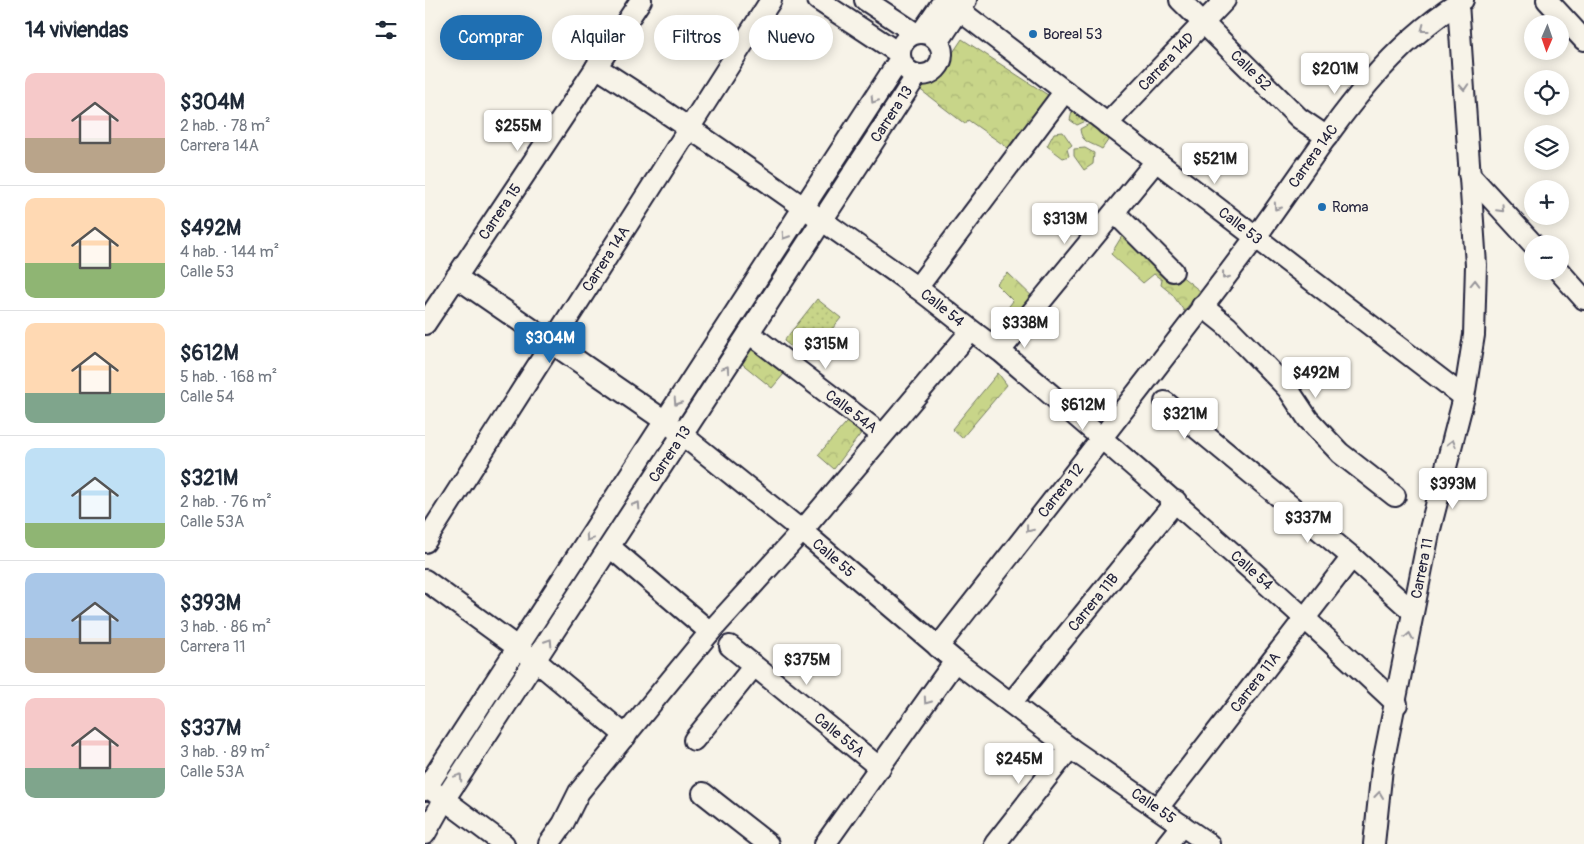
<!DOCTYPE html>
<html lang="es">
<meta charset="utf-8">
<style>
:root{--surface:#fff;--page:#f2f2f3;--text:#1f2937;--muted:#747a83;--line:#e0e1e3;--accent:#1f6fb2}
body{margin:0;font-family:Pangolin,sans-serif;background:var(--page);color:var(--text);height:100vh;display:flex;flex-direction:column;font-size:19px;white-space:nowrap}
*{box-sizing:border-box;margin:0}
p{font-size:16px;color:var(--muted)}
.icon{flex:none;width:28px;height:28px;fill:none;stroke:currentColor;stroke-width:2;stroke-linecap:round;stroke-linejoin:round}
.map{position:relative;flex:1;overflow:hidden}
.details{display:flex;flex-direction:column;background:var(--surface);width:425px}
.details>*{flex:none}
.guide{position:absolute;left:15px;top:15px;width:475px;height:45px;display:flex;gap:10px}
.needle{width:32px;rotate:182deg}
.controls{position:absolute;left:1099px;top:15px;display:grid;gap:10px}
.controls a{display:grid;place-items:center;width:45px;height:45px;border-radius:50%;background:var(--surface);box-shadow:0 2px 12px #0003;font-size:25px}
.price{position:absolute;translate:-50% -42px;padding:0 11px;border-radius:5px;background:#fff;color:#222;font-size:16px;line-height:32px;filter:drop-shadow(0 1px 2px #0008)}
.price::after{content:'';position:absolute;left:50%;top:30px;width:15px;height:11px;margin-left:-8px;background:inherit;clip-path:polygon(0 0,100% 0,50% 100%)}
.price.on{background:var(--accent);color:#fff}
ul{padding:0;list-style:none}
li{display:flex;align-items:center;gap:15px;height:125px;padding:0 25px}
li+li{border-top:1px solid var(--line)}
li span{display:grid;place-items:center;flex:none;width:140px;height:100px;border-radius:10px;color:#555}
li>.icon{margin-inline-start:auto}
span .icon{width:60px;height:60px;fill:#fffc;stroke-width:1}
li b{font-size:21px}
h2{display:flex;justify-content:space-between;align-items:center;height:60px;padding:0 25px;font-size:21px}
.tag{padding:0 18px;border-radius:22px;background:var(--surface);box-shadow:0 2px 12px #0003;font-size:18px;line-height:45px}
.tag.on{background:var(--accent);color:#fff}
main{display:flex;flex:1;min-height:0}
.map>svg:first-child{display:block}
.grass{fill:url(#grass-dots);stroke:#757c62}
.park{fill:url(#park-crowns);stroke:#757c62}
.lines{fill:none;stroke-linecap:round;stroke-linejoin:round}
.minor-casing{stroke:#22223b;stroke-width:24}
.minor{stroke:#f7f3e8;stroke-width:20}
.oneway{stroke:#97959a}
.poi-dot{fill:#1f6fb2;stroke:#f7f3e8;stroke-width:2}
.labels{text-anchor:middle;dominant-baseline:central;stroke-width:4;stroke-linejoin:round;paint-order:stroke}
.poi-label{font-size:15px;fill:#22223b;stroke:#f7f3e8;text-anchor:start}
.street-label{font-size:15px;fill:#22223b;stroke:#f7f3e8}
</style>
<main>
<section class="details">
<h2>14 viviendas<svg class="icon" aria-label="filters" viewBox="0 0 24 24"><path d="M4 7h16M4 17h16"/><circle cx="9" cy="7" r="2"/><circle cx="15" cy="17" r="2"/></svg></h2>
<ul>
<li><span style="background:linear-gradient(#f6c9c9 65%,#b9a48a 0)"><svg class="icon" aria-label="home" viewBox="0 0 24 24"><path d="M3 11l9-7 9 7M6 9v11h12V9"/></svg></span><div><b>$304M</b><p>2 hab. · 78 m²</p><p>Carrera 14A</p></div></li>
<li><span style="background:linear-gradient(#ffd9b3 65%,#8fb573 0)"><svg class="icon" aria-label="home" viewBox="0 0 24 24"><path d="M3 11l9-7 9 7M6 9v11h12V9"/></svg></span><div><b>$492M</b><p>4 hab. · 144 m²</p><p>Calle 53</p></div></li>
<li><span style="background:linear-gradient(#ffd9b3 70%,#7fa58c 0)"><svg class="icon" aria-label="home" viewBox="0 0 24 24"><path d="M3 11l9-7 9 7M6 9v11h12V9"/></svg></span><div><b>$612M</b><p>5 hab. · 168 m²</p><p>Calle 54</p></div></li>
<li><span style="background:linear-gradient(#bfe0f5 75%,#8fb573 0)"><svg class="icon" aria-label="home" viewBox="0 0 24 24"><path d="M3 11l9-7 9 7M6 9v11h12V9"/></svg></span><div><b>$321M</b><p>2 hab. · 76 m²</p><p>Calle 53A</p></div></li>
<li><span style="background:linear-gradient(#a9c7e8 65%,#b9a48a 0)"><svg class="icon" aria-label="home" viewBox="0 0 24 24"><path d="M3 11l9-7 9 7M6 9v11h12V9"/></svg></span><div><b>$393M</b><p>3 hab. · 86 m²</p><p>Carrera 11</p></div></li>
<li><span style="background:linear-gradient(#f6c9c9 70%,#7fa58c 0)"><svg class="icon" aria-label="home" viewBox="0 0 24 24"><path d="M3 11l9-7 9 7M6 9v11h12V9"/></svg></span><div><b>$337M</b><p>3 hab. · 89 m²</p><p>Calle 53A</p></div></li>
</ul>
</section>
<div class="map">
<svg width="1159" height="844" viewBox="0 0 1159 844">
<defs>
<pattern id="grass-dots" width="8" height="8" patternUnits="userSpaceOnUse" patternTransform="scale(1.25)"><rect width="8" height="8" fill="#c8d589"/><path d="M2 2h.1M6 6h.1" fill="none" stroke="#acb777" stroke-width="1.8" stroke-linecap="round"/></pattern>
<pattern id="park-crowns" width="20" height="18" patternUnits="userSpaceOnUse" patternTransform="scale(1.25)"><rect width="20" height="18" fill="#c8d589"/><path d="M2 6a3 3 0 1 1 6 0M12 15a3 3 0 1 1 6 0" fill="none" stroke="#acb777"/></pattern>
</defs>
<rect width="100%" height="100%" fill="#f7f3e8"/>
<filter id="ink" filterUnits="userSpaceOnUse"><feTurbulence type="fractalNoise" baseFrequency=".02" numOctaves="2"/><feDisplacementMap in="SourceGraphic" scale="10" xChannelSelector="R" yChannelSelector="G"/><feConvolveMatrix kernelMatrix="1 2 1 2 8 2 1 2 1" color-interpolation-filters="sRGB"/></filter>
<g filter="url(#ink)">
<path class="grass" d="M392,299L416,318L382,360L359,341Z"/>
<g class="park">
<path d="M537,39L632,101L593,155L543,120L540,124L493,88L515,72Z"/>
<path d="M653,111L661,121L652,125L645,120L647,112Z"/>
<path d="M666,123L686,136L677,149C667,143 656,143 655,129Z"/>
<path d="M638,132L647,145L642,149L644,156L638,158L622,146L629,133Z"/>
<path d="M660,148L669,153L668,164L659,170L649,156V149Z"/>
<path d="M700,231L775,291L759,311L747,294L736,285L737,280L729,274L718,283L686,254Z"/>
<path d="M583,273L617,306L577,357L559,339L588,301L571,284Z"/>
<path d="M329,340L364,368L347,388L315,362Z"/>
<path d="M573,373L582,385L537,438L527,429Z"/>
<path d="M427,416L440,428L409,469L393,455Z"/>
</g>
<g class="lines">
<defs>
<g id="minor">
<path d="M393,0L475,54"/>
<path d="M440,0L490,33"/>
<path id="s1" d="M521,0L1039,397"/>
<path id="s2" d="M755,0L874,118L902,137"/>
<path d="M1122,0L1159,40"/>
<path d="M497,32L519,0"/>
<circle cx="496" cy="54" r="21"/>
<path d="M514,41L541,0"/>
<path id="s3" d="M171,67C278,135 381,209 484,282C516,305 542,329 575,351C710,466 843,582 972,704"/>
<path id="s4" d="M682,124L800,0"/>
<path d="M1044,174L1108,244"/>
<path d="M690,213L748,271"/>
<path d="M1134,271L1159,299"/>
<path id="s5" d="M31,277L240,421L377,531L530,661L645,748L784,844"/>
<path d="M492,288L640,91"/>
<path d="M777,306L802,326L863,389L883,419L915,453L970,496"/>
<path id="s6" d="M0,324L216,0"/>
<path id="s7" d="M324,333L456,434"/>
<path d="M575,351L731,161"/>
<path d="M740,402L927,557L988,612"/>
<path id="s8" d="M0,542L346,0"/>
<path d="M185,547L285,632"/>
<path d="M0,580L111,661L201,736"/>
<path id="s9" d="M305,646L455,768"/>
<path id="s10" d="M513,647C619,511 727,376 830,238C893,153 945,57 1038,0"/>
<path id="s11" d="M586,703L751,501"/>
<path d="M269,740L329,666"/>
<path d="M0,790L475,59"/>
<path d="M8,791L79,844"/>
<path d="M278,793L343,844"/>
<path id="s12" d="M733,808L927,557"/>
<path id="s13" d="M0,834L19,800L492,75"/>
<path d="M124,844L138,824L154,792L285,632L377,531L545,332"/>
<path d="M400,844L530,661"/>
<path d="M570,844L645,748"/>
<path d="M742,844L757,825"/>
<path id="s14" d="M949,844L957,768L1004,533L1039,397L1049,335L1051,265L1033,3"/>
</g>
</defs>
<use href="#minor" class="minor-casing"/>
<use href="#minor" class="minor"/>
</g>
<defs><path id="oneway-chevron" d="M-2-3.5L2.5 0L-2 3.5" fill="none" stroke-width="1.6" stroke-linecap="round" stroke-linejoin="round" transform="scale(1.25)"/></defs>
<g class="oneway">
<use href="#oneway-chevron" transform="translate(999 29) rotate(143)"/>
<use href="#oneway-chevron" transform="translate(1039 87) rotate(86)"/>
<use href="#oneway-chevron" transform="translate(449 100) rotate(123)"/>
<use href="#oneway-chevron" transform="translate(852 207) rotate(125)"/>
<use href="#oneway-chevron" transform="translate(1076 209) rotate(47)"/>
<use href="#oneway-chevron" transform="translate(360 236) rotate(123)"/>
<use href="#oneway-chevron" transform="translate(800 276) rotate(128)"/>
<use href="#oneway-chevron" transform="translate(1050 283) rotate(-89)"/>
<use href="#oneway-chevron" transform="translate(301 369) rotate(-57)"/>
<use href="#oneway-chevron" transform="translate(252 402) rotate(123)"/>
<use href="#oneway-chevron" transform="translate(1027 443) rotate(-76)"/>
<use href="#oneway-chevron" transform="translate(212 505) rotate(-57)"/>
<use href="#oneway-chevron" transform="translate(604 529) rotate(128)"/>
<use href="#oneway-chevron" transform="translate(164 538) rotate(123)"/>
<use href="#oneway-chevron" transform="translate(984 636) rotate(-80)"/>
<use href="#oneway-chevron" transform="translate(124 642) rotate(-57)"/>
<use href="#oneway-chevron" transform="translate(502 701) rotate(125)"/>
<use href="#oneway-chevron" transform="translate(34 777) rotate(-56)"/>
<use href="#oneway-chevron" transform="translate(954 795) rotate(-84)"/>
</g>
</g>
<g class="poi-dot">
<circle cx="608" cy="34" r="5"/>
<circle cx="897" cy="207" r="5"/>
</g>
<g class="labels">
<g class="poi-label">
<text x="618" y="34">Boreal 53</text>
<text x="907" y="207">Roma</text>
</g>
<g class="street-label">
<text stroke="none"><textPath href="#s4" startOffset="86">Carrera 14D</textPath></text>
<text stroke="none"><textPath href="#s2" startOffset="100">Calle 52</textPath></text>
<text stroke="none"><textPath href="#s13" startOffset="858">Carrera 13</textPath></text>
<text stroke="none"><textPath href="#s10" startOffset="618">Carrera 14C</textPath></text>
<text stroke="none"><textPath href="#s6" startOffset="135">Carrera 15</textPath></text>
<text stroke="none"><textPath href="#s1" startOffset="371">Calle 53</textPath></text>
<text stroke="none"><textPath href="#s8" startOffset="336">Carrera 14A</textPath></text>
<text stroke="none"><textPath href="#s3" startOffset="422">Calle 54</textPath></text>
<text stroke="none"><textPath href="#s7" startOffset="129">Calle 54A</textPath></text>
<text stroke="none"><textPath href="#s13" startOffset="452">Carrera 13</textPath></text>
<text stroke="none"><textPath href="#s10" startOffset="199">Carrera 12</textPath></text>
<text stroke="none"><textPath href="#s5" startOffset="471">Calle 55</textPath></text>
<text stroke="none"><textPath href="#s14" startOffset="280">Carrera 11</textPath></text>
<text stroke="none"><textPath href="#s3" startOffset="828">Calle 54</textPath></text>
<text stroke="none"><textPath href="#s11" startOffset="130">Carrera 11B</textPath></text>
<text stroke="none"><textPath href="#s12" startOffset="159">Carrera 11A</textPath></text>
<text stroke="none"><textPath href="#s9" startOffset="141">Calle 55A</textPath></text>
<text stroke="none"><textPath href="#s5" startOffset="876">Calle 55</textPath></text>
</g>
</g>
</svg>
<div class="controls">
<a><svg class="needle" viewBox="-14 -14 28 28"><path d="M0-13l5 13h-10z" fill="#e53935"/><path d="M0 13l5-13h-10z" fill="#747a83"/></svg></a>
<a><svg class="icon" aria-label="locate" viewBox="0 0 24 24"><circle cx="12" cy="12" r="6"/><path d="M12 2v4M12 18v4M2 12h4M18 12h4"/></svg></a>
<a><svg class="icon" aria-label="layers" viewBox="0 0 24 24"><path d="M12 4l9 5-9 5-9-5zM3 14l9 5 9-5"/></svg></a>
<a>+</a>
<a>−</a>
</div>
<b class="price" style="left:910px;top:95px">$201M</b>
<b class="price" style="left:93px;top:152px">$255M</b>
<b class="price" style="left:790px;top:185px">$521M</b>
<b class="price" style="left:640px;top:245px">$313M</b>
<b class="price" style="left:600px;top:349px">$338M</b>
<b class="price on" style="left:125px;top:364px">$304M</b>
<b class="price" style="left:401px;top:370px">$315M</b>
<b class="price" style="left:891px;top:399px">$492M</b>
<b class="price" style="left:658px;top:431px">$612M</b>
<b class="price" style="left:760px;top:440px">$321M</b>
<b class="price" style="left:1028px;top:510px">$393M</b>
<b class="price" style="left:883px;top:544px">$337M</b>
<b class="price" style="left:382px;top:686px">$375M</b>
<b class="price" style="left:594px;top:785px">$245M</b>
<div class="guide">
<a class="tag on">Comprar</a>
<a class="tag">Alquilar</a>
<a class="tag">Filtros</a>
<a class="tag">Nuevo</a>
</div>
</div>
</main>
